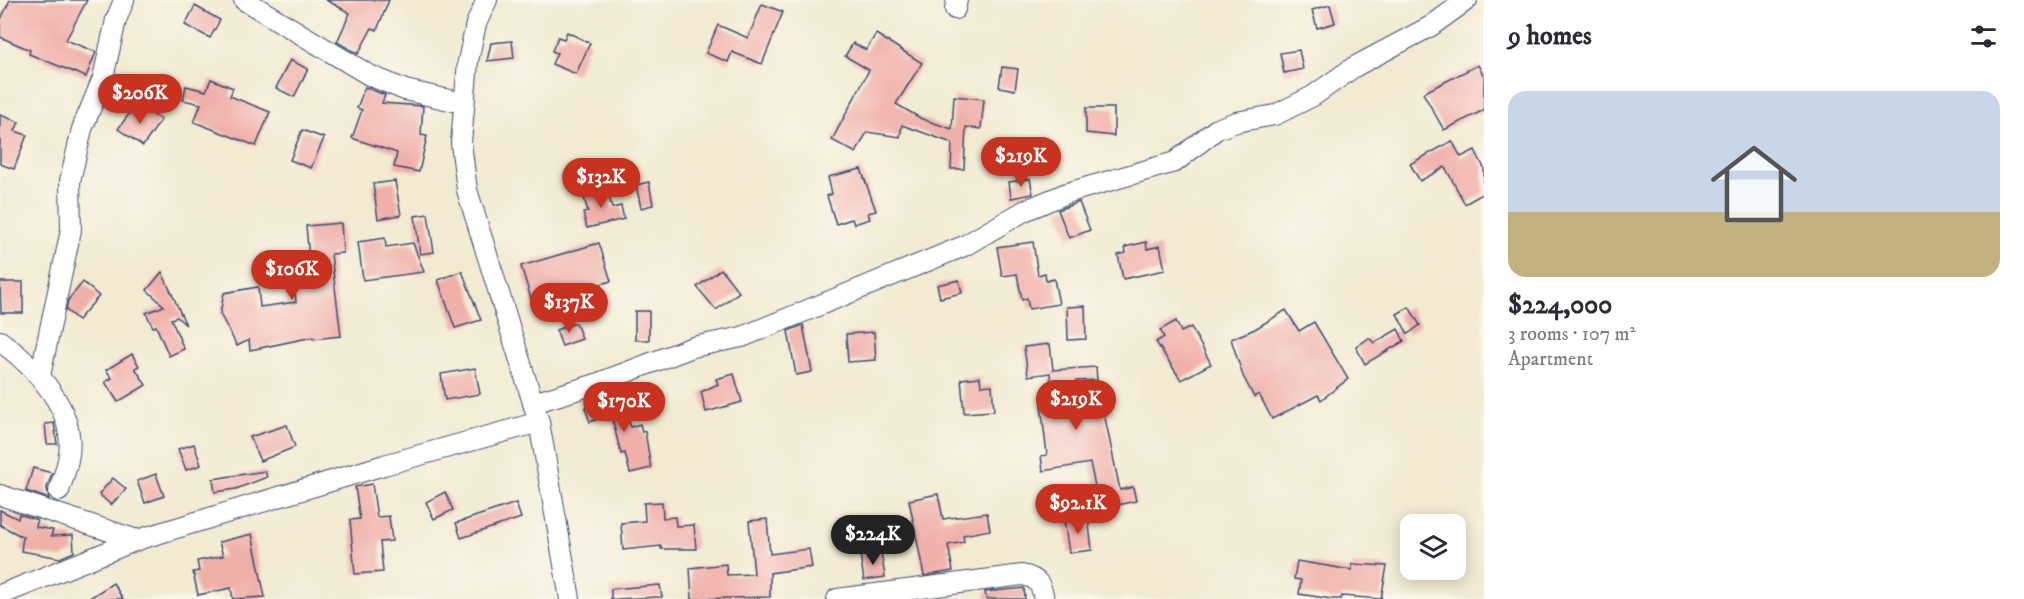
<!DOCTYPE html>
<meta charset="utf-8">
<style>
:root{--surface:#fff;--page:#f2f2f3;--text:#2b2b33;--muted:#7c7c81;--accent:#c8321e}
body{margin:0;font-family:"IM FELL DW Pica",serif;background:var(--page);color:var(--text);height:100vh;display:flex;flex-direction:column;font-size:22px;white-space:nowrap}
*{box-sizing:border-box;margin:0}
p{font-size:20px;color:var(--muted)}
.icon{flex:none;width:33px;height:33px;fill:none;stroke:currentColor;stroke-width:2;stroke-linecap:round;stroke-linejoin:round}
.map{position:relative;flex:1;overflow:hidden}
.panel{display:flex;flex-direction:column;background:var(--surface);width:540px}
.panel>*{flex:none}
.fabs{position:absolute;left:1400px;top:514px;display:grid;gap:12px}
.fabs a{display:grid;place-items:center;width:66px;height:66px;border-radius:12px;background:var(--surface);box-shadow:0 3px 15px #0003;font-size:30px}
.price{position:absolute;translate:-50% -51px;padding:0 14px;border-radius:21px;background:var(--accent);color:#fff;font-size:20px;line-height:39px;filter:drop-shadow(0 2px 3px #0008)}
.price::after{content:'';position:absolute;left:50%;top:36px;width:18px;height:14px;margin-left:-9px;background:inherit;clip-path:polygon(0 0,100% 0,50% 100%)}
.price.on{background:#222;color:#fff}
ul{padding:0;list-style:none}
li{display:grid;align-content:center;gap:12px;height:318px;padding:0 24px}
li span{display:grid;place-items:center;height:186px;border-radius:18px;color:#555}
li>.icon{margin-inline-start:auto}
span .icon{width:108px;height:108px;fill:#fffc;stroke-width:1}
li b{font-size:26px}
h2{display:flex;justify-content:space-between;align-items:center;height:72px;padding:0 24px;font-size:26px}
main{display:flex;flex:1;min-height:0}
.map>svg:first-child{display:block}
.building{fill:#f0b0aa}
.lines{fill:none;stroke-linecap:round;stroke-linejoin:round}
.minor-casing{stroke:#3b4b6f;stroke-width:22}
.minor{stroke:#fff;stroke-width:20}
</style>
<main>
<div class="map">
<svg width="1484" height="599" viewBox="0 0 1484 599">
<rect width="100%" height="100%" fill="#fbf7ec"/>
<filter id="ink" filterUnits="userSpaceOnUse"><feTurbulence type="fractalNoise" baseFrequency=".0167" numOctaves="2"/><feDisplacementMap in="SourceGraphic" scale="12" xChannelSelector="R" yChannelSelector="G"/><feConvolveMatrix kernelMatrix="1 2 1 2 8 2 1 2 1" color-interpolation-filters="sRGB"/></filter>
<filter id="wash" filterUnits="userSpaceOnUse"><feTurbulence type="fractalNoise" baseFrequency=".008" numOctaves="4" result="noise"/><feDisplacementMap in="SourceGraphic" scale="24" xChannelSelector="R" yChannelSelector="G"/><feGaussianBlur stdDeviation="1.35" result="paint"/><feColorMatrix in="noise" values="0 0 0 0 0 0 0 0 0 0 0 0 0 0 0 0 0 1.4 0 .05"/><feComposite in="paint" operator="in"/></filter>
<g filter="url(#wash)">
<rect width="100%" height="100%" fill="#f2ead1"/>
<g id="blocks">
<g class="building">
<path d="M10,0H87L66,40L96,52L86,77L29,54L30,50L0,37V21Z"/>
<path d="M326,0H389L377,30L372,28L358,54L337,42L350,13Z"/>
<path d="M762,4L783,12L762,64L732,52L728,62L706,53L718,25L748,38Z"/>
<path d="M1330,5L1335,23L1317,28L1312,10Z"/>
<path d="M195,6L220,20L210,38L185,25Z"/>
<path d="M567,32L590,43L576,74L552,64L557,53L552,51L558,37L564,39Z"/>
<path d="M876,34L922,63L896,104L922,119L952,129L954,96L984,99L981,129L966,127L964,169H951L952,143L902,125L900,137L867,132L856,153L832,140L869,70L845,56L853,43L866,50Z"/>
<path d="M512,41L514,58L487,61L491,43Z"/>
<path d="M1299,50L1303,69L1284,73L1280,53Z"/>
<path d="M290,60L308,69L294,97L276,88Z"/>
<path d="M1478,65L1484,77V110L1444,130L1423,93Z"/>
<path d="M1002,67L1018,69L1015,90L999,87Z"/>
<path d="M211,79L233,88L230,96L270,112L256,146L194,122L201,104L183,100L186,86L206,91Z"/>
<path d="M365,87L385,95L382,103L423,106L421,135L427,136L419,172L394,167L397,153L352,138L362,110L357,108Z"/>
<path d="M137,103L161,120L143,146L118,129Z"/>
<path d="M1086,108H1114V136L1086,133Z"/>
<path d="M0,115L19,122L15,131L27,135L14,169L0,164Z"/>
<path d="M302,130L324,138L311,168L290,160Z"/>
<path d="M1452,141L1461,157L1475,150L1484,168V193L1465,204L1445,167L1420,181L1410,164Z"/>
<path d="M861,169L876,211L868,213L870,219L854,224L852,219L836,224L827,196L832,194L828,177Z"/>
<path d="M1030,179L1033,194L1011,198L1009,182Z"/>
<path d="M395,181L401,215L378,219L373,184Z"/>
<path d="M649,182L653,205L641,208L636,185Z"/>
<path d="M607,188L612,208L621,206L624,219L587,228L583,213L588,212L583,194Z"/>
<path d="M1079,202L1090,230L1069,238L1058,210Z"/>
<path d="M428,214L434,252L420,254L415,216Z"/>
<path d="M341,223L343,253L331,254L341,336L313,339V337L250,350L249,340L237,346L220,314L224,293L258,287L260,307L296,302L294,283L311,280L306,226Z"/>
<path d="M385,238L386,247L413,243L424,272L363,280L358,242Z"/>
<path d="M1033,242L1038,275L1045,273L1046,281L1054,279L1059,304L1029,309L1027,298L1022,300L1017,274L1002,276L997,247Z"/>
<path d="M1146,242L1147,249L1160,246L1165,270L1123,279L1118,255L1126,253L1125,247Z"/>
<path d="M599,243L611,281L533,305L521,266Z"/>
<path d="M721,269L739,292L716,310L697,287Z"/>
<path d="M462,271L481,320L455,328L438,280Z"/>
<path d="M162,272L186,325L177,317L171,319L184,349L169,356L156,326L153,327L146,313L164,306L147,290Z"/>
<path d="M959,280L962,293L940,298L937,285Z"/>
<path d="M0,282H23V313H1Z"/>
<path d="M83,282L99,296L78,320L66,310L68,300Z"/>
<path d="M1085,306L1086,339L1068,340L1067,307Z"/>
<path d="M1409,307L1420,325L1408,334L1397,314Z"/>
<path d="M1286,310L1299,331L1314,322L1348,379L1321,400L1318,395L1272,419L1259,394L1254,397L1243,376L1231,339L1255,329Z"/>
<rect x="635" y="311" width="14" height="29"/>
<path d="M1176,321L1181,332L1191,327L1211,364L1181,380L1156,342L1164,337L1160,330Z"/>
<path d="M576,323L582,339L562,346L556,330Z"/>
<path d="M803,325L812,372L796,375L788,331Z"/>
<path d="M1398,329L1404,341L1365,364L1356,347L1369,338L1374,343Z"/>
<path d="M874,332L876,360L848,362L846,334Z"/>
<path d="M1050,344L1053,370L1096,367L1097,380L1076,381L1079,416L1104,413L1120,490L1133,487L1136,501L1085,512L1082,498L1097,495L1090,463L1043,471L1041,456L1047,455L1041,405H1053L1050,373L1028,376L1024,347Z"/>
<path d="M132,354L139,366L135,368L146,385L118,402L105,382L112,378L106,370Z"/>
<path d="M475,368L480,394L445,400L441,374Z"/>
<path d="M734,374L742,402L706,412L701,392L718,384L716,379Z"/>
<path d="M980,377L981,386L992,385L994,411L964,413L961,379Z"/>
<path d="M619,395L631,427L640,424L642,432L645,431L651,468L630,473L625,453L621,454L612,418L607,420L605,416L590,422L585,408Z"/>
<path d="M54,423L57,444H47L45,424Z"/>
<path d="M287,425L295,447L260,461L250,437Z"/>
<path d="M194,444L201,465L186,470L178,449Z"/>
<path d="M33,468L52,473L47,488L49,499L26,491Z"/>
<path d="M265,471L267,477L236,489L215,492L213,479Z"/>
<path d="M156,474L164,496L145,503L137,481Z"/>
<path d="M113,478L126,489L111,505L99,494Z"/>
<path d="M372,484L377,517L389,516L392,541L380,542L383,572L355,574L350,520L360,519L355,487Z"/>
<path d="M445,492L453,510L434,519L426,502Z"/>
<path d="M938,494L943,519L987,513L990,530L963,535L964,542L948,545L953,571L924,576L909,500Z"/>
<path d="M662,502L663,518L675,517L676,526L694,525L696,549H661V546L623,550L621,523L645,521L644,503Z"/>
<path d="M516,503L521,518L461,538L456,523Z"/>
<path d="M0,510L18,519L19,514L37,520L36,527L53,530L51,536L73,535L74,552L60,558L21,551L23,537L0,525Z"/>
<path d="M1088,517L1092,550L1069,553L1064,520Z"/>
<path d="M767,519L770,554L809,549L812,567L770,573V597L692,599L690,568L726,564L727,575L754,574L749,521Z"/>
<path d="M252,534L265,597L233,599L231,588L198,595L193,572L199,571L197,561L223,556L219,542Z"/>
<path d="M881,551L885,577L864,580L860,554Z"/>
<path d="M1297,561L1352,570V564L1387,566L1381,599L1342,596L1341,599H1332L1299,594L1301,580L1294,579Z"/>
<path d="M113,583L123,599H88Z"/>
<path d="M660,585L662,597L611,599V589Z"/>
<path d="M1024,588L1025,599H986L985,592Z"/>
</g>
</g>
</g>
<g filter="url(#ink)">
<use href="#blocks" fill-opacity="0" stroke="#3b4b6f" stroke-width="1.5"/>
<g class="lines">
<defs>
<g id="minor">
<path d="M244,0L369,75L405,90L463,103"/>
<path d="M487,0L476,24L468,61L461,143L467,190L539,422L570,599"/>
<path d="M955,9L957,0"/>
<path d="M0,341C35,367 79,411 68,460C66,470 62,481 59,491"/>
<path d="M40,376L71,230L70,181L82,129L103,78L116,20L124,0"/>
<path d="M533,403L593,385L693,347L742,337L964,246L1024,211L1067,193L1175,162L1217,129L1236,122L1275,115L1313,96L1354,67L1431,26L1467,0"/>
<path d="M0,495L137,540"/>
<path d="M0,595L137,540L384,465L539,422"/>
<path d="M837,599L1022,575C1038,578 1041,584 1044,599"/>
</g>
</defs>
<use href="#minor" class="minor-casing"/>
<use href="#minor" class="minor"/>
</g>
</g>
</svg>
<div class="fabs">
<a><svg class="icon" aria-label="layers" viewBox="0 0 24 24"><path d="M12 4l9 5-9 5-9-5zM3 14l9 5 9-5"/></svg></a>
</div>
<b class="price" style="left:140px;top:125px">$206K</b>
<b class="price" style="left:1021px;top:188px">$219K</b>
<b class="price" style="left:601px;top:209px">$132K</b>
<b class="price" style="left:292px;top:301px">$106K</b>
<b class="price" style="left:569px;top:334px">$137K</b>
<b class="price" style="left:1076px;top:431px">$219K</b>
<b class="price" style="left:624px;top:433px">$170K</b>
<b class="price" style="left:1078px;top:535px">$92.1K</b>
<b class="price on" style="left:873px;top:566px">$224K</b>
</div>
<section class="panel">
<h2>9 homes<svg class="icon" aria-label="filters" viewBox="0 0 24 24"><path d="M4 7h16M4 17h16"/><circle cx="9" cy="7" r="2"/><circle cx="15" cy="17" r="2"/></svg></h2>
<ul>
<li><span style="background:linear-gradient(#c9d6e8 65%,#c2b280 0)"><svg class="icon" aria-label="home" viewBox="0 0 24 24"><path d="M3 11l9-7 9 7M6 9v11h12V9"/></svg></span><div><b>$224,000</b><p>3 rooms · 107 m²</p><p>Apartment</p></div></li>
</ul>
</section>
</main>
